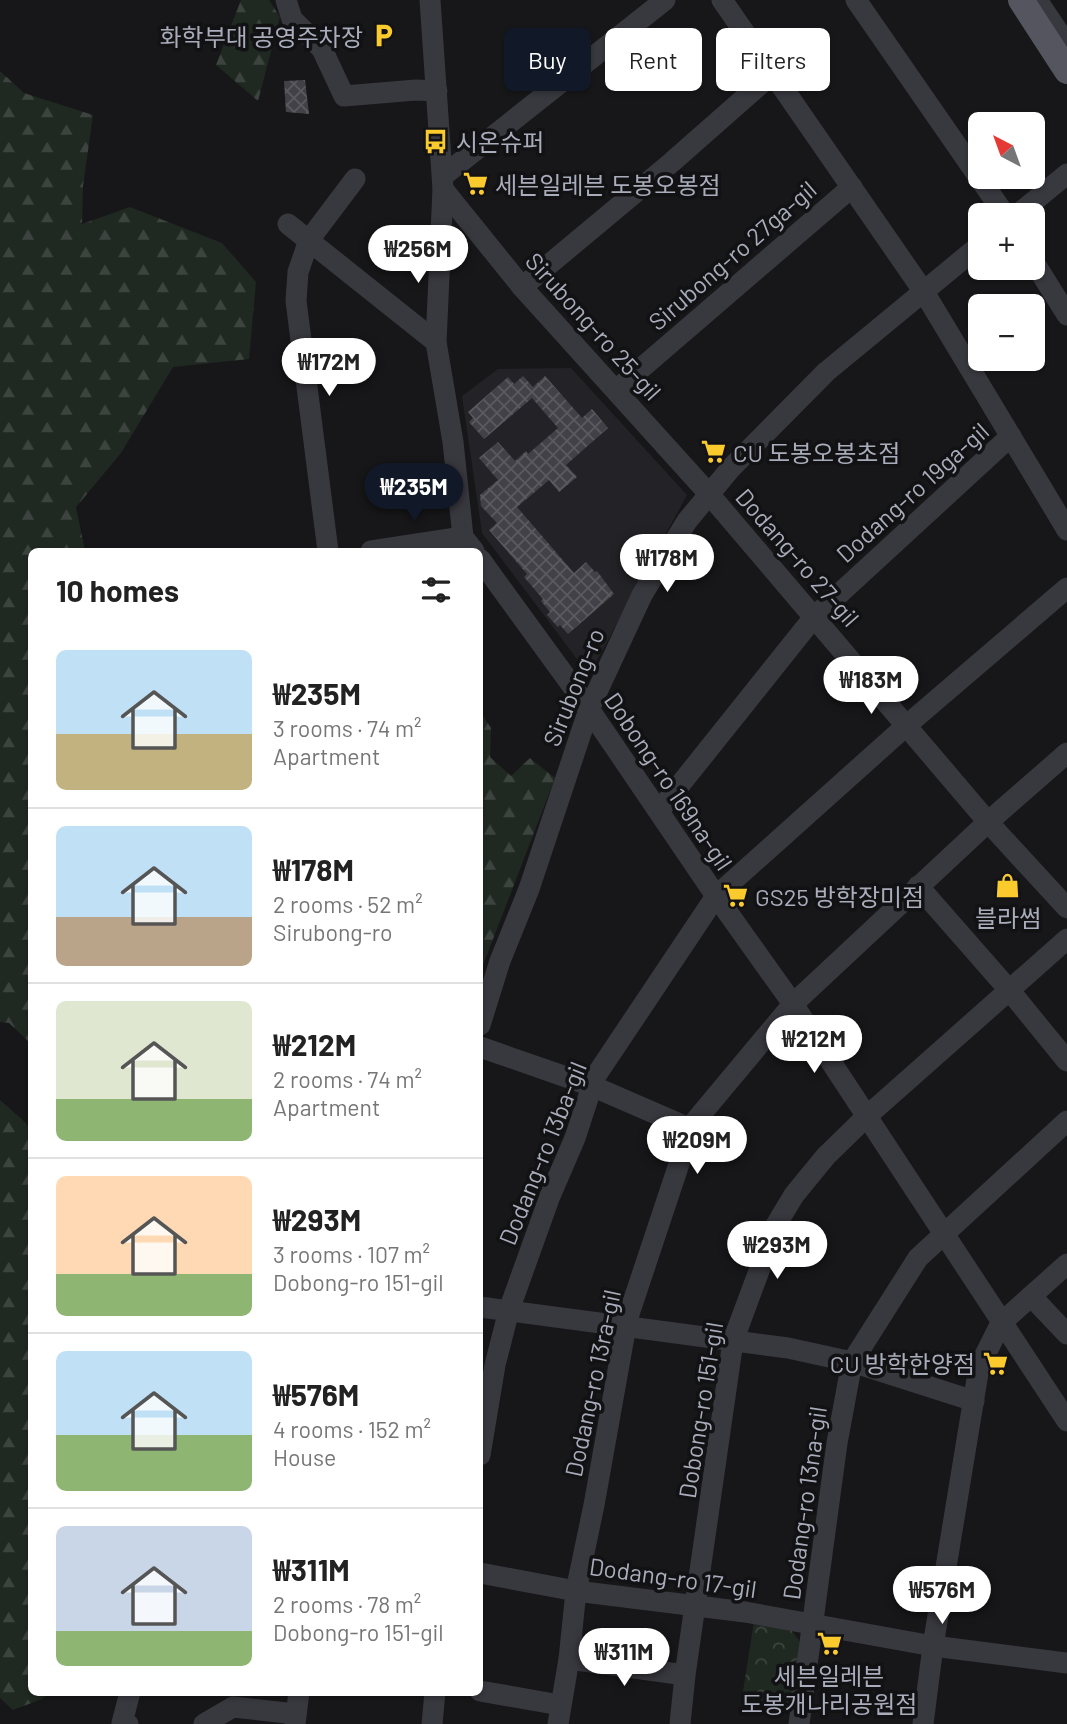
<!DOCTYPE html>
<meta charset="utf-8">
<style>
:root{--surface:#fff;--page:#f2f2f2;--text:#222;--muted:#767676;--line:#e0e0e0;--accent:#111827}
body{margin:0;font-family:Barlow,"Noto Sans KR",sans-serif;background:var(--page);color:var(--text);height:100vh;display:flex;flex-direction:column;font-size:26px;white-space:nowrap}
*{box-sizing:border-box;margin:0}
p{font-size:23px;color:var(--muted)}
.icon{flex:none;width:38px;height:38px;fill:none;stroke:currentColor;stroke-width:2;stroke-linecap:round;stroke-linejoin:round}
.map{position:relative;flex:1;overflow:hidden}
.side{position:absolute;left:28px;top:548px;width:455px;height:1148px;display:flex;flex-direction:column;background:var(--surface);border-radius:10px;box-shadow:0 2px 5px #0004}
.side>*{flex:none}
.banner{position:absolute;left:504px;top:28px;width:457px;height:63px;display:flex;gap:14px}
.needle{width:46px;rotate:319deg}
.fabs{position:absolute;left:968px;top:112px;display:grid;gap:14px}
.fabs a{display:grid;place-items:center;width:77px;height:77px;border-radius:10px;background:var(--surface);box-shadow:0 2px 5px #0004;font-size:35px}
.price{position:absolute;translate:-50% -60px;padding:0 16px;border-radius:24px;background:#fff;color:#222;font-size:23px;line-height:46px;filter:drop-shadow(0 2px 4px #0008)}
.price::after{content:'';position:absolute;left:50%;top:42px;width:21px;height:16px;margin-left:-10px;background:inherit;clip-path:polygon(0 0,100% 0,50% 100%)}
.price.current{background:var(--accent);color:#fff}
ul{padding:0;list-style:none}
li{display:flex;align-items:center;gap:21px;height:175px;padding:0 28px}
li+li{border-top:2px solid var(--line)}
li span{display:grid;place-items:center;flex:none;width:196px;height:140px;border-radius:10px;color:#555}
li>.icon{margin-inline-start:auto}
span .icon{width:84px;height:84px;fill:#fffc;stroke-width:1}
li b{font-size:30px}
h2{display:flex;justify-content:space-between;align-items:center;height:84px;padding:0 28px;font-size:30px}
.tag{padding:0 24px;border-radius:10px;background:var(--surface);box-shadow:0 2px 5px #0004;font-size:24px;line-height:63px}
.tag.current{background:var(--accent);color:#fff}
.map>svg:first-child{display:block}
.built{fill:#232327}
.forest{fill:url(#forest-firs)}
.park{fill:url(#park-crowns)}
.building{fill:url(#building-cross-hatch)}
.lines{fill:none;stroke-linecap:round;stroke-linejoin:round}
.minor{stroke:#38383f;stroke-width:21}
.major{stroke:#54555e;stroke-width:26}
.labels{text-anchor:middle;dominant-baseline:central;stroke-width:7;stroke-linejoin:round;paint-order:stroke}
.poi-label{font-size:24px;fill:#a9acba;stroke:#121214;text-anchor:start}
.street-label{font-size:24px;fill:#a9acba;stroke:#121214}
</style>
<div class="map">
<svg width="1067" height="1724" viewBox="0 0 1067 1724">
<defs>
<pattern id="forest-firs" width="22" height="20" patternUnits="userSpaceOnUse" patternTransform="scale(1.75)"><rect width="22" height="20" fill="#1f2821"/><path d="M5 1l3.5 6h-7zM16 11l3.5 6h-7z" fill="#3d443f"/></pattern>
<pattern id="park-crowns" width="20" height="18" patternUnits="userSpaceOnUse" patternTransform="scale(1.75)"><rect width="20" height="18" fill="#1f2821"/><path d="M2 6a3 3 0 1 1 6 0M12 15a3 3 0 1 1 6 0" fill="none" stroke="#3d443f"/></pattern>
<pattern id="building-cross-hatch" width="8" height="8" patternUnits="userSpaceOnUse" patternTransform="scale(1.75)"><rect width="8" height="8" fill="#414147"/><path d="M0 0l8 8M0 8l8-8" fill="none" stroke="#5a5a5f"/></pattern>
</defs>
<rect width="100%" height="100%" fill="#171719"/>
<path class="built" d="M571,368L687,495L589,675L482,533L462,396L498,369Z"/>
<g class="forest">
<path d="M241,0H269L280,17L258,101L216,65Z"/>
<path d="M0,71L24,93L93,115L83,186L82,224L130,207L222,243L256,282L249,359L173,367L121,453L76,507L85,551H32L31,1044L9,1023L0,1022Z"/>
<path d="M480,711L491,728L490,757L511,776L530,758L555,778L480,973Z"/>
<path d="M0,1100L26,1123L31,1131L32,1692H50L42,1699L13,1710L0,1698Z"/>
</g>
<path class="park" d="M754,1621L789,1627L800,1642L792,1706L742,1698Z"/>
<g class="building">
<path d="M305,80L309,114L286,112L284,81Z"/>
<path d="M523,376L533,387L545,376L582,418L592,409L608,428L566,465L577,477L559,492L549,480L517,507L574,573L586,562L595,572L597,571L614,594L568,634L560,625L558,627L547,615L550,612L541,601L543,599L524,577L527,574L489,530L497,523L481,506L480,495L498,480L479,458L498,442L515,461L526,451L528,454L558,428L532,398L484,439L469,422L473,418L468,412L508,377L514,384Z"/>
</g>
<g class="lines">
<g class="minor">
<path d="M286,0L292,19L322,49L344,96L416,90L437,91"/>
<path d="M430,0L443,189L436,342L453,442L463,537L474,551"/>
<path d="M722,0L924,292L1067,530"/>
<path d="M856,0L1005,215"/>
<path d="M1037,0L1067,45"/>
<path d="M443,176L665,0"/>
<path d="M443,189L522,287L709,494L988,822L1067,908"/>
<path d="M1017,215L1067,174"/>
<path d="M288,224L436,342"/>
<path d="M1032,259L1067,315"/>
<path d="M522,287L672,162L773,73"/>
<path d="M616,390L852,187"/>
<path d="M328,551L296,301L298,272L309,240L355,179"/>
<path d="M371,551L463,537"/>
<path d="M480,559L589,709L716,896L793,1004L1067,1421"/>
<path d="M659,811L814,617L1011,436"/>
<path d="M918,886L1010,991L1067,1061"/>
<path d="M480,1025L500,961L529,889L589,709L642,595L687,521L731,468L826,372L980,245"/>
<path d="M480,1047L592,1086L691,1129"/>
<path d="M1031,1296L1067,1334"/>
<path d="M480,1307L788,1348L852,1362L974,1401"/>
<path d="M480,1455L495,1365L509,1310L550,1196L575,1138L595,1077L716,896L907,725L1067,588"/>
<path d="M480,1573L576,1591L745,1612L933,1646L1067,1663"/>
<path d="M569,1659L685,1675"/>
<path d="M480,1691L560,1705"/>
<path d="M128,1724L122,1723L130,1692"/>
<path d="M204,1724L233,1707L296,1714"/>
<path d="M295,1724L299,1692"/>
<path d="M432,1724L435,1692"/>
<path d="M558,1724L569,1659L576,1591L594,1505L627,1320L692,1125L793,1004L988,822L1067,753"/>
<path d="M680,1724L685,1675L733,1341L776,1225L794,1195L826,1156L866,1117L1067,939"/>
<path d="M799,1724L837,1443L852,1362L918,1258L1067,1121"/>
<path d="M923,1724L933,1646L979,1367L1001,1323L1067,1264"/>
</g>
<path class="major" d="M1021,0L1067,71"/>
</g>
<defs>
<symbol id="parking-bare" viewBox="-9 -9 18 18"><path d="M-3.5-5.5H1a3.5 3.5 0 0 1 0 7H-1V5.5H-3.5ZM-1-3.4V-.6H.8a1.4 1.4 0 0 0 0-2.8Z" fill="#fbcb2d" stroke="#121214" stroke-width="2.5" paint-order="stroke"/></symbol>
<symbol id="bus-bare" viewBox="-9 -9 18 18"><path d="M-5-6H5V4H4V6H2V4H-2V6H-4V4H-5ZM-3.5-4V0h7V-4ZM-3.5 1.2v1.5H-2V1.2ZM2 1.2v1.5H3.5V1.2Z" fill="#fbcb2d" stroke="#121214" stroke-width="2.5" paint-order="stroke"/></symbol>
<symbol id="supermarket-bare" viewBox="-9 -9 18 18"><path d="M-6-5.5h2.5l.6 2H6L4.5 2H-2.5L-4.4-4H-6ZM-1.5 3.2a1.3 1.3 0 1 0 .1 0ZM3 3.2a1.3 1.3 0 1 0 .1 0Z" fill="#fbcb2d" stroke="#121214" stroke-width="2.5" paint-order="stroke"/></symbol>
<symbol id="shop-bare" viewBox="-9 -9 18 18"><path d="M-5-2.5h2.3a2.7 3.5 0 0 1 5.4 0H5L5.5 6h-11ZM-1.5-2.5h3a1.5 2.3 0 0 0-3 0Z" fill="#fbcb2d" stroke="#121214" stroke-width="2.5" paint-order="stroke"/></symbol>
</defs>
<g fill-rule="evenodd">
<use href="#parking-bare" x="366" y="18" width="35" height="35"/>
<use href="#bus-bare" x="418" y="124" width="35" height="35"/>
<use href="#supermarket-bare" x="458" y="166" width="35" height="35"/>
<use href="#supermarket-bare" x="696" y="434" width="35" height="35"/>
<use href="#shop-bare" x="990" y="868" width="35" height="35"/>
<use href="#supermarket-bare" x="718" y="878" width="35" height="35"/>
<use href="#supermarket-bare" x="978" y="1346" width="35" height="35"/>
<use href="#supermarket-bare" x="812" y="1626" width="35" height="35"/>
</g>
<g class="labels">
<g class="poi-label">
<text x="363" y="36" text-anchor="end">화학부대 공영주차장</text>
<text x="456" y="141">시온슈퍼</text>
<text x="495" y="184">세븐일레븐 도봉오봉점</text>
<text x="733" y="452">CU 도봉오봉초점</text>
<text x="755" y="896">GS25 방학장미점</text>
<text x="1008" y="917" text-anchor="middle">블라썸</text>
<text x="975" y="1363" text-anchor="end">CU 방학한양점</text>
<text x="829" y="1675" text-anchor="middle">세븐일레븐<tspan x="829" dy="28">도봉개나리공원점</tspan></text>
</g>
<g class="street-label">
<text transform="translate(732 255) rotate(-41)">Sirubong-ro 27ga-gil</text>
<text transform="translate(594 326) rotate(48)">Sirubong-ro 25-gil</text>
<text transform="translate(912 492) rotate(-42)">Dodang-ro 19ga-gil</text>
<text transform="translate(798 557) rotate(49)">Dodang-ro 27-gil</text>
<text transform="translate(573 687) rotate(-68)">Sirubong-ro</text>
<text transform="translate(669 781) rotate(56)">Dobong-ro 169na-gil</text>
<text transform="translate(542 1153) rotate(-68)">Dodang-ro 13ba-gil</text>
<text transform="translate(592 1383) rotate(-78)">Dodang-ro 13ra-gil</text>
<text transform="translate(700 1410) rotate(-81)">Dobong-ro 151-gil</text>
<text transform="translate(804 1503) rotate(-82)">Dodang-ro 13na-gil</text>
<text transform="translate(673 1577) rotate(8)">Dodang-ro 17-gil</text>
</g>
</g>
</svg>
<div class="fabs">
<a><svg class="needle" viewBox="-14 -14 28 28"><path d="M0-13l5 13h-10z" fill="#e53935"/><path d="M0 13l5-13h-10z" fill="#767676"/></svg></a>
<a>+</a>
<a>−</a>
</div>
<b class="price" style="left:418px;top:285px">₩256M</b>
<b class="price" style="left:329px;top:398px">₩172M</b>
<b class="price current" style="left:414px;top:523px">₩235M</b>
<b class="price" style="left:667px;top:594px">₩178M</b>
<b class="price" style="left:871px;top:716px">₩183M</b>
<b class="price" style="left:814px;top:1075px">₩212M</b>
<b class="price" style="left:697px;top:1176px">₩209M</b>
<b class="price" style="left:777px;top:1281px">₩293M</b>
<b class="price" style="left:942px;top:1626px">₩576M</b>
<b class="price" style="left:624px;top:1688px">₩311M</b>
<div class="banner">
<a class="tag current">Buy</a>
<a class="tag">Rent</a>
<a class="tag">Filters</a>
</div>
<section class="side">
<h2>10 homes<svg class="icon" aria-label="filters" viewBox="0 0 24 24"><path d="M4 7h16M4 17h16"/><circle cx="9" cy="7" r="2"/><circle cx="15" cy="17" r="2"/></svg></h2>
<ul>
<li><span style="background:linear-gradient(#bfe0f5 60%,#c2b280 0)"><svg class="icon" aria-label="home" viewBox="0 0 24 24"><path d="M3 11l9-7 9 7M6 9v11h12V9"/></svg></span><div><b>₩235M</b><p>3 rooms · 74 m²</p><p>Apartment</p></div></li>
<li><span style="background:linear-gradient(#bfe0f5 65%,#b9a48a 0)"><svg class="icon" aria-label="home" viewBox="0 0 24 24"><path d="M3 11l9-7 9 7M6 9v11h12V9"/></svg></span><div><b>₩178M</b><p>2 rooms · 52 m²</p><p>Sirubong-ro</p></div></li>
<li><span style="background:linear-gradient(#dfe7d0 70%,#8fb573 0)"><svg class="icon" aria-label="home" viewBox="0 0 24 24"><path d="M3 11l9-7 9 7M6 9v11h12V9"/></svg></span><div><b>₩212M</b><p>2 rooms · 74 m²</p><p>Apartment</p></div></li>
<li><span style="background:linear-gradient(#ffd9b3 70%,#8fb573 0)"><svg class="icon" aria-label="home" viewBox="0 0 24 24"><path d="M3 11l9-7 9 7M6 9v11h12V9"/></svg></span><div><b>₩293M</b><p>3 rooms · 107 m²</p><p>Dobong-ro 151-gil</p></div></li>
<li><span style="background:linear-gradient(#bfe0f5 60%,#8fb573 0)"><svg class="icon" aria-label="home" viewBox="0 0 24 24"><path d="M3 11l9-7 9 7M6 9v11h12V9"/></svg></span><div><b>₩576M</b><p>4 rooms · 152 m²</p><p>House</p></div></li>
<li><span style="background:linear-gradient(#c9d6e8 75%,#8fb573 0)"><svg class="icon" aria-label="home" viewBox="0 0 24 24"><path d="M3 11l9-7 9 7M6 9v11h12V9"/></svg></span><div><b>₩311M</b><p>2 rooms · 78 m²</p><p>Dobong-ro 151-gil</p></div></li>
</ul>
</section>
</div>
